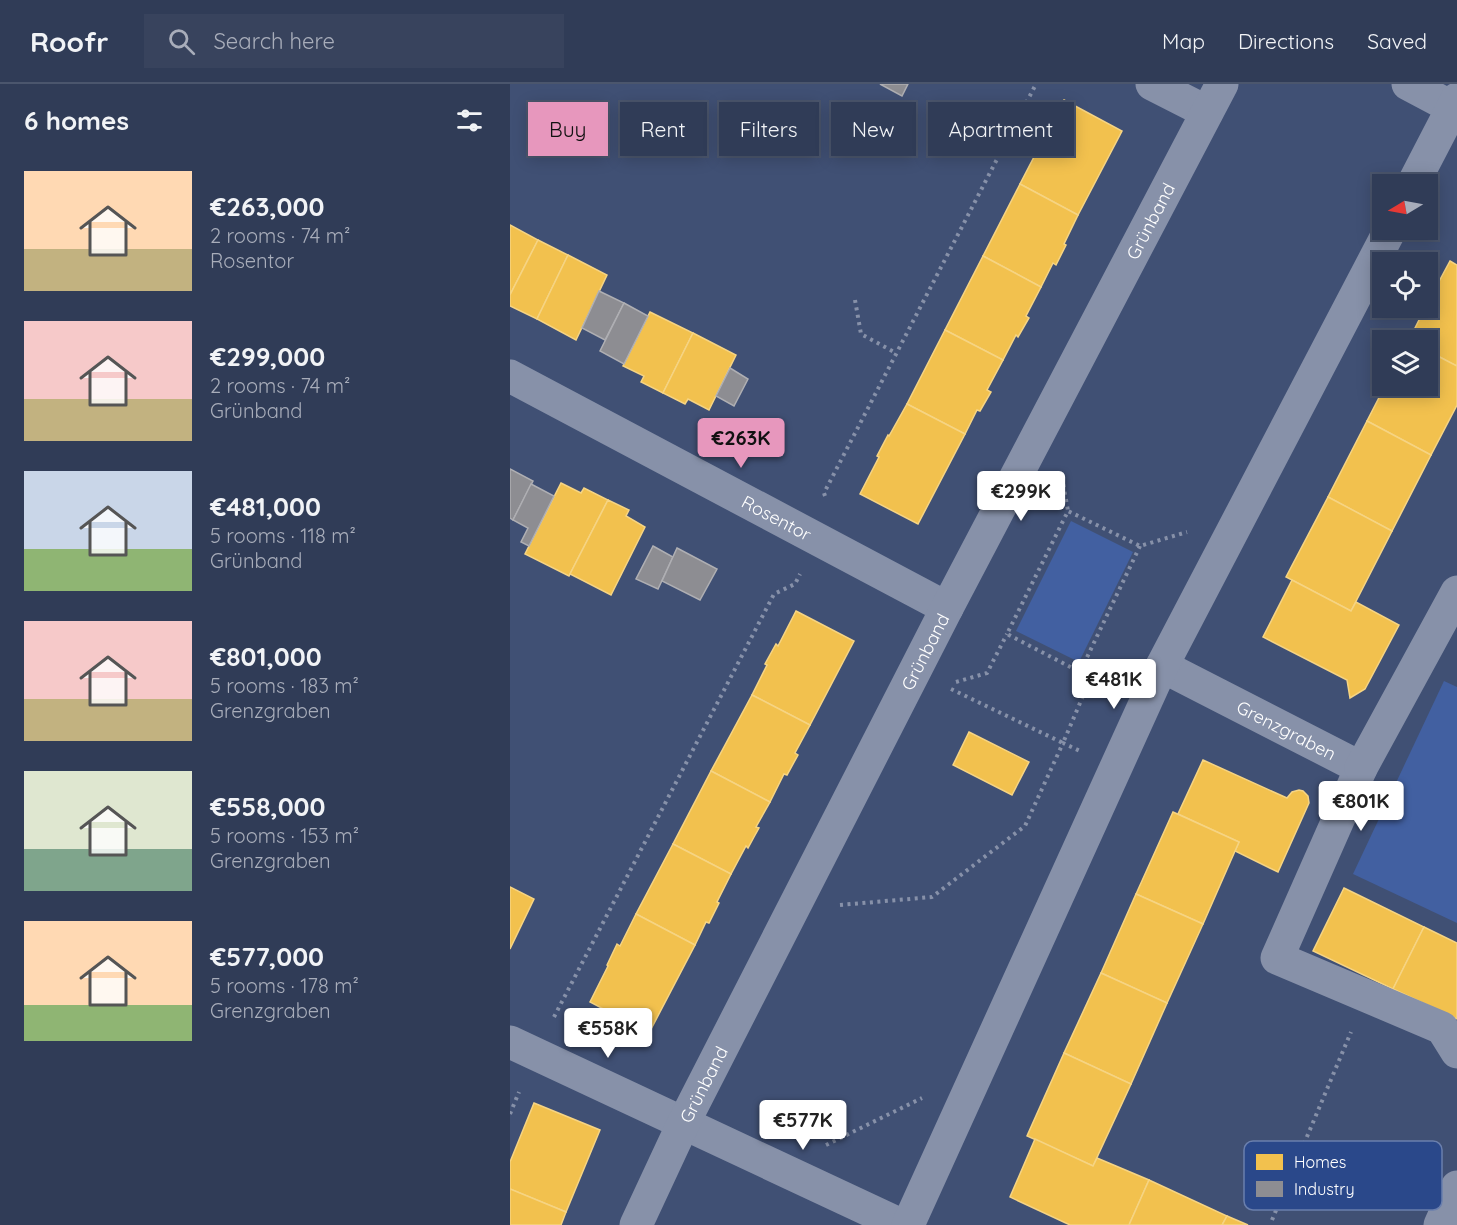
<!DOCTYPE html>
<meta charset="utf-8">
<style>
:root{--surface:#303c57;--page:#38435d;--text:#f1f3f6;--muted:#a8adba;--line:#4b566d;--accent:#e797bd}
body{margin:0;font-family:Quicksand,sans-serif;background:var(--page);color:var(--text);height:100vh;display:flex;flex-direction:column;font-size:22px;white-space:nowrap}
*{box-sizing:border-box;margin:0}
p{font-size:20px;color:var(--muted)}
.icon{flex:none;width:33px;height:33px;fill:none;stroke:currentColor;stroke-width:2;stroke-linecap:round;stroke-linejoin:round}
.map{position:relative;flex:1;overflow:hidden}
.details{display:flex;flex-direction:column;background:var(--surface);width:510px}
.details>*{flex:none}
.guide{position:absolute;left:18px;top:18px;width:570px;height:54px;display:flex;gap:12px}
.needle{width:39px;rotate:260deg}
.controls{position:absolute;left:862px;top:90px;display:grid;gap:12px}
.controls a{display:grid;place-items:center;width:66px;height:66px;border-radius:0px;background:var(--surface);box-shadow:0 3px 15px #0003,0 0 0 2px var(--line);font-size:30px}
.price{position:absolute;translate:-50% -51px;padding:0 14px;border-radius:6px;background:#fff;color:#222;font-size:20px;line-height:39px;filter:drop-shadow(0 2px 3px #0008)}
.price::after{content:'';position:absolute;left:50%;top:36px;width:18px;height:14px;margin-left:-9px;background:inherit;clip-path:polygon(0 0,100% 0,50% 100%)}
.price.selected{background:var(--accent);color:#111}
ul{padding:0;list-style:none}
li{display:flex;align-items:center;gap:18px;height:150px;padding:0 24px}
li span{display:grid;place-items:center;flex:none;width:168px;height:120px;border-radius:0px;color:#555}
li>.icon{margin-inline-start:auto}
span .icon{width:72px;height:72px;fill:#fffc;stroke-width:1}
li b{font-size:26px}
h2{display:flex;justify-content:space-between;align-items:center;height:72px;padding:0 24px;font-size:26px}
.chip{padding:0 21px;border-radius:0px;background:var(--surface);box-shadow:0 3px 15px #0003,0 0 0 2px var(--line);font-size:21px;line-height:54px}
.chip.selected{background:var(--accent);color:#111}
header{display:flex;align-items:center;gap:36px;box-sizing:border-box;height:84px;padding:0 30px;background:var(--surface);border-bottom:2px solid var(--line)}
header strong{font-size:28px}
nav{display:flex;gap:33px;margin-inline-start:auto;font-size:21px}
.search{width:420px;height:54px;background:var(--page);display:flex;align-items:center;gap:15px;box-sizing:border-box;padding:0 21px;border-radius:0px;color:var(--muted);font-size:22px}
main{display:flex;flex:1;min-height:0}
.map>svg:first-child{display:block}
.green{fill:#4260a1}
.homes{fill:#f2c14e;stroke:#f6d483;stroke-width:1.5}
.industry{fill:#8d8d92;stroke:#afafb3;stroke-width:1.5}
.lines{fill:none;stroke-linecap:round;stroke-linejoin:round}
.path{stroke:#8791a9;stroke-width:4;stroke-dasharray:3 4.5;stroke-linecap:butt}
.minor{stroke:#8791a9;stroke-width:33}
.labels{text-anchor:middle;dominant-baseline:central;stroke-width:6;stroke-linejoin:round;paint-order:stroke}
.street-label{font-size:18px;fill:#fff;stroke:#2a488a}
.key{fill:#2a488a;stroke:#6a7fad;stroke-width:1.5}
.key-label{font-size:16px;fill:#fff}
</style>
<header>
<strong>Roofr</strong>
<div class="search"><svg class="icon" aria-label="search" viewBox="0 0 24 24"><circle cx="10" cy="10" r="6"/><path d="M15 15l6 6"/></svg>Search here</div>
<nav><a>Map</a><a>Directions</a><a>Saved</a></nav>
</header>
<main>
<section class="details">
<h2>6 homes<svg class="icon" aria-label="filters" viewBox="0 0 24 24"><path d="M4 7h16M4 17h16"/><circle cx="9" cy="7" r="2"/><circle cx="15" cy="17" r="2"/></svg></h2>
<ul>
<li><span style="background:linear-gradient(#ffd9b3 65%,#c2b280 0)"><svg class="icon" aria-label="home" viewBox="0 0 24 24"><path d="M3 11l9-7 9 7M6 9v11h12V9"/></svg></span><div><b>€263,000</b><p>2 rooms · 74 m²</p><p>Rosentor</p></div></li>
<li><span style="background:linear-gradient(#f6c9c9 65%,#c2b280 0)"><svg class="icon" aria-label="home" viewBox="0 0 24 24"><path d="M3 11l9-7 9 7M6 9v11h12V9"/></svg></span><div><b>€299,000</b><p>2 rooms · 74 m²</p><p>Grünband</p></div></li>
<li><span style="background:linear-gradient(#c9d6e8 65%,#8fb573 0)"><svg class="icon" aria-label="home" viewBox="0 0 24 24"><path d="M3 11l9-7 9 7M6 9v11h12V9"/></svg></span><div><b>€481,000</b><p>5 rooms · 118 m²</p><p>Grünband</p></div></li>
<li><span style="background:linear-gradient(#f6c9c9 65%,#c2b280 0)"><svg class="icon" aria-label="home" viewBox="0 0 24 24"><path d="M3 11l9-7 9 7M6 9v11h12V9"/></svg></span><div><b>€801,000</b><p>5 rooms · 183 m²</p><p>Grenzgraben</p></div></li>
<li><span style="background:linear-gradient(#dfe7d0 65%,#7fa58c 0)"><svg class="icon" aria-label="home" viewBox="0 0 24 24"><path d="M3 11l9-7 9 7M6 9v11h12V9"/></svg></span><div><b>€558,000</b><p>5 rooms · 153 m²</p><p>Grenzgraben</p></div></li>
<li><span style="background:linear-gradient(#ffd9b3 70%,#8fb573 0)"><svg class="icon" aria-label="home" viewBox="0 0 24 24"><path d="M3 11l9-7 9 7M6 9v11h12V9"/></svg></span><div><b>€577,000</b><p>5 rooms · 178 m²</p><p>Grenzgraben</p></div></li>
</ul>
</section>
<div class="map">
<svg width="947" height="1141" viewBox="0 0 947 1141">
<rect width="100%" height="100%" fill="#405074"/>
<g class="green">
<path d="M561,437L623,468L569,578L506,547Z"/>
<path d="M934,597L947,603V839L843,790Z"/>
</g>
<g class="homes">
<path d="M554,16L612,47L568,131L510,100L526,69L524,68L534,48L536,49Z"/>
<path d="M510,100L568,131L554,160L556,161L546,181L543,179L531,203L473,172Z"/>
<path d="M0,141L28,156L0,211Z"/>
<path d="M28,156L58,171L27,235L0,222V211Z"/>
<path d="M58,171L97,191L66,256L27,235Z"/>
<path d="M473,172L531,203L516,232L519,234L508,253L506,251L493,276L435,246Z"/>
<path d="M940,177L947,181V282L918,267V256H899L915,224H918V218Z"/>
<path d="M140,228L183,249L153,309L131,298L134,292L113,282Z"/>
<path d="M435,246L493,276L477,306L481,308L470,327L467,326L455,350L397,320Z"/>
<path d="M183,249L226,271L199,326L178,315L175,320L153,309Z"/>
<path d="M918,267L947,282V321L921,371L857,337L875,302H918Z"/>
<path d="M397,320L455,350L408,440L350,410L369,373L367,372L378,351L379,352Z"/>
<path d="M857,337L921,371L882,447L818,413Z"/>
<path d="M51,399L71,409L74,404L98,416L59,492L15,470Z"/>
<path d="M818,413L882,447L841,527L776,493Z"/>
<path d="M98,416L119,426L116,432L135,443L101,511L60,490Z"/>
<path d="M782,496L841,527L846,518L889,541L855,605L840,614L837,596L753,553Z"/>
<path d="M286,527L344,557L300,641L242,611L257,581L255,580L266,560L268,562Z"/>
<path d="M242,611L300,641L285,669L288,671L277,691L274,690L260,718L201,687Z"/>
<path d="M459,648L519,678L502,711L443,681Z"/>
<path d="M693,676L777,714L782,708L789,706L793,707L798,712L799,719L768,788L725,767L729,758L668,730Z"/>
<path d="M201,687L260,718L246,743L249,744L244,753L238,764L236,762L221,790L163,760Z"/>
<path d="M663,728L729,758L693,840L626,810Z"/>
<path d="M163,760L221,790L207,818L209,819L199,839L196,838L185,861L126,830Z"/>
<path d="M0,803L24,815L0,865Z"/>
<path d="M834,804L914,843L883,905L803,867Z"/>
<path d="M626,810L693,840L657,919L591,889Z"/>
<path d="M126,830L185,861L139,949L80,918L98,882L97,881L107,860L110,862Z"/>
<path d="M914,843L947,859V935L883,905Z"/>
<path d="M591,889L657,919L621,1000L554,969Z"/>
<path d="M554,969L621,1000L583,1082L517,1052Z"/>
<path d="M24,1019L90,1046L56,1128L0,1105V1078Z"/>
<path d="M525,1055L583,1082L587,1074L639,1096L619,1141H560L500,1113Z"/>
<path d="M639,1096L717,1132L712,1141H619Z"/>
<path d="M0,1105L56,1128L51,1141H0Z"/>
<path d="M717,1132L738,1141H712Z"/>
</g>
<g class="industry">
<path d="M370,0H398L392,12Z"/>
<path d="M89,207L114,219L95,256L72,244Z"/>
<path d="M114,219L138,232L114,280L90,267Z"/>
<path d="M220,284L238,295L224,322L206,312Z"/>
<path d="M0,385L23,397L3,436L0,434Z"/>
<path d="M21,400L44,412L19,462L11,458L18,444L3,436Z"/>
<path d="M143,462L163,473L148,505L126,495Z"/>
<path d="M167,464L207,485L190,516L152,497Z"/>
</g>
<g class="lines">
<g class="path">
<path d="M345,216L351,250L386,269"/>
<path d="M552,393L558,427"/>
<path d="M315,412L314,409L526,0"/>
<path d="M630,462L570,588L497,550L558,427L630,462L677,448"/>
<path d="M446,598L477,589L497,550"/>
<path d="M441,605L553,659L573,612L570,588"/>
<path d="M330,821L422,813L515,742L553,659L570,667"/>
<path d="M44,933L264,510L285,500L290,490"/>
<path d="M0,1030L9,1008"/>
<path d="M316,1061L412,1014"/>
<path d="M762,1136L841,948"/>
</g>
<g class="minor">
<path d="M642,0L697,28"/>
<path d="M898,0L947,26"/>
<path d="M903,100L947,15"/>
<path id="s1" d="M0,292L437,524"/>
<path id="s2" d="M652,582L851,684L767,874L932,944L947,968"/>
<path d="M851,684L947,508"/>
<path d="M0,958L391,1141"/>
<path id="s3" d="M126,1141L174,1038L437,524L712,0"/>
<path d="M398,1141L652,582L880,146"/>
<path d="M930,1141L947,1103"/>
</g>
</g>
<g class="labels">
<g class="street-label">
<text stroke="none"><textPath href="#s3" startOffset="1128">Grünband</textPath></text>
<text stroke="none"><textPath href="#s1" startOffset="302">Rosentor</textPath></text>
<text stroke="none"><textPath href="#s3" startOffset="642">Grünband</textPath></text>
<text stroke="none"><textPath href="#s2" startOffset="140">Grenzgraben</textPath></text>
<text stroke="none"><textPath href="#s3" startOffset="156">Grünband</textPath></text>
</g>
</g>
<rect x="734" y="1057" width="198" height="69" rx="9" class="key"/>
<rect x="746" y="1070" width="27" height="16" fill="#f2c14e"/>
<rect x="746" y="1097" width="27" height="16" fill="#8d8d92"/>
<g class="key-label">
<text x="784" y="1084">Homes</text>
<text x="784" y="1111">Industry</text>
</g>
</svg>
<div class="controls">
<a><svg class="needle" viewBox="-14 -14 28 28"><path d="M0-13l5 13h-10z" fill="#e53935"/><path d="M0 13l5-13h-10z" fill="#a8adba"/></svg></a>
<a><svg class="icon" aria-label="locate" viewBox="0 0 24 24"><circle cx="12" cy="12" r="6"/><path d="M12 2v4M12 18v4M2 12h4M18 12h4"/></svg></a>
<a><svg class="icon" aria-label="layers" viewBox="0 0 24 24"><path d="M12 4l9 5-9 5-9-5zM3 14l9 5 9-5"/></svg></a>
</div>
<b class="price selected" style="left:231px;top:385px">€263K</b>
<b class="price" style="left:511px;top:438px">€299K</b>
<b class="price" style="left:604px;top:626px">€481K</b>
<b class="price" style="left:851px;top:748px">€801K</b>
<b class="price" style="left:98px;top:975px">€558K</b>
<b class="price" style="left:293px;top:1067px">€577K</b>
<div class="guide">
<a class="chip selected">Buy</a>
<a class="chip">Rent</a>
<a class="chip">Filters</a>
<a class="chip">New</a>
<a class="chip">Apartment</a>
</div>
</div>
</main>
